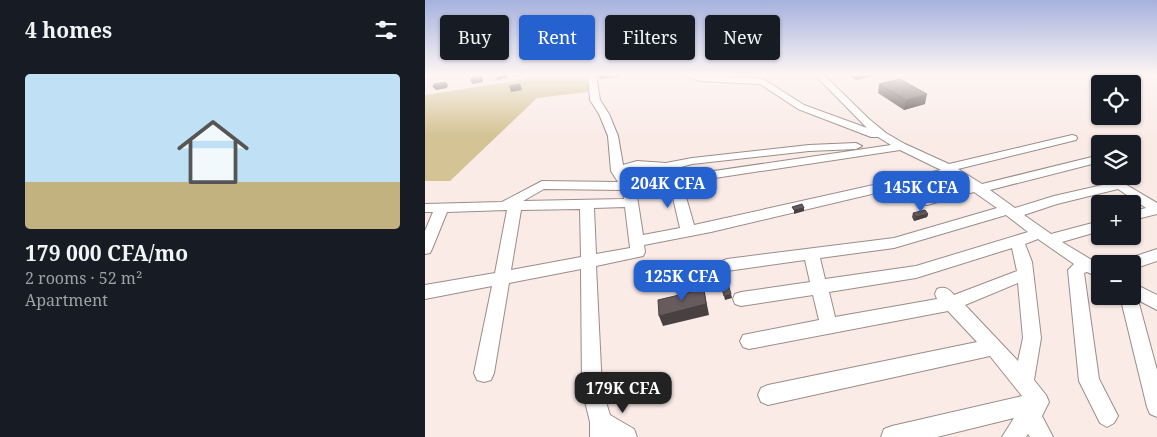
<!DOCTYPE html>
<meta charset="utf-8">
<style>
:root{--surface:#171b24;--page:#20242c;--text:#f1f3f6;--muted:#9ea1a6;--line:#363941;--accent:#2562cf}
body{margin:0;font-family:"Noto Serif",serif;background:var(--page);color:var(--text);height:100vh;display:flex;flex-direction:column;font-size:19px;white-space:nowrap}
*{box-sizing:border-box;margin:0}
p{font-size:16px;color:var(--muted)}
.icon{flex:none;width:28px;height:28px;fill:none;stroke:currentColor;stroke-width:2;stroke-linecap:round;stroke-linejoin:round}
.map{position:relative;flex:1;overflow:hidden}
.details{display:flex;flex-direction:column;background:var(--surface);width:425px}
.details>*{flex:none}
.banner{position:absolute;left:15px;top:15px;width:475px;height:45px;display:flex;gap:10px}
.tools{position:absolute;left:666px;top:75px;display:grid;gap:10px}
.tools a{display:grid;place-items:center;width:50px;height:50px;border-radius:5px;background:var(--surface);box-shadow:0 1px 4px #0004;font-size:25px}
.price{position:absolute;translate:-50% -42px;padding:0 11px;border-radius:10px;background:var(--accent);color:#fff;font-size:16px;line-height:32px;filter:drop-shadow(0 1px 2px #0008)}
.price::after{content:'';position:absolute;left:50%;top:30px;width:15px;height:11px;margin-left:-8px;background:inherit;clip-path:polygon(0 0,100% 0,50% 100%)}
.price.active{background:#222;color:#fff}
ul{padding:0;list-style:none}
li{display:grid;align-content:center;gap:10px;height:265px;padding:0 25px}
li+li{border-top:1px solid var(--line)}
li span{display:grid;place-items:center;height:155px;border-radius:5px;color:#555}
li>.icon{margin-inline-start:auto}
span .icon{width:90px;height:90px;fill:#fffc;stroke-width:1}
li b{font-size:21px}
h2{display:flex;justify-content:space-between;align-items:center;height:60px;padding:0 25px;font-size:21px}
.chip{padding:0 18px;border-radius:5px;background:var(--surface);box-shadow:0 1px 4px #0004;font-size:18px;line-height:45px}
.chip.active{background:var(--accent);color:#fff}
main{display:flex;flex:1;min-height:0}
.map>svg:first-child{display:block}
.green{fill:#d4c394}
.lines{fill:none;stroke-linecap:round;stroke-linejoin:round}
.minor-casing{stroke:#9a8d89;stroke-width:2}
.minor{fill:#fff;fill-rule:evenodd}
.wall{fill:#594e50}
.shaded-wall{fill:#494041}
.building{fill:#685b5d;stroke:#494041}
</style>
<main>
<section class="details">
<h2>4 homes<svg class="icon" aria-label="filters" viewBox="0 0 24 24"><path d="M4 7h16M4 17h16"/><circle cx="9" cy="7" r="2"/><circle cx="15" cy="17" r="2"/></svg></h2>
<ul>
<li><span style="background:linear-gradient(#bfe0f5 70%,#c2b280 0)"><svg class="icon" aria-label="home" viewBox="0 0 24 24"><path d="M3 11l9-7 9 7M6 9v11h12V9"/></svg></span><div><b>179 000 CFA/mo</b><p>2 rooms · 52 m²</p><p>Apartment</p></div></li>
</ul>
</section>
<div class="map">
<svg width="732" height="437" viewBox="0 0 732 437">
<rect width="100%" height="100%" fill="#faebe7"/>
<path class="green" d="M102,75H167L170,91L112,98L25,181H0V95L102,79Z"/>
<g class="lines">
<defs>
<g id="minor">
<path d="M163,75H171L175,100L184,114L193,136L198,165L212,161L241,163L267,158L384,145L431,143L437,146L431,149L384,151L267,164L241,171L213,169L199,173L207,183L466,145L453,137H446L373,109L335,84L274,81L259,75L322,77L340,80L379,105L442,128L390,75H399L444,119L461,133L480,144L524,164L647,135L651,136L652,138L651,140L533,169L557,184L675,155V162L565,190L590,208L629,196L695,181L732,203V214L708,220V211L721,208L693,189L632,204L599,215L626,234L675,221V231L637,242L675,265V278L662,272L659,273L674,379L693,416L689,423L682,427L675,423L654,381L643,270L649,264L613,239L600,244L607,262L616,338L609,380L621,395L624,402L617,416L628,437H605L603,434L601,437H577L589,418L512,437H456L459,429L467,426L597,396L565,356L343,405L336,402L333,395L336,388L343,385L552,342L523,311L324,349L318,347L315,341L318,335L394,320L388,295L316,306L310,304L308,299L310,294L316,292L385,282L380,260L302,271L297,269L294,265L297,261L302,259L469,238L572,208L549,192L502,205L497,204L495,201L497,198L542,186L527,175L286,232L219,245L220,252L218,256L171,266L177,389L185,415L209,429L212,437H165V422L157,389L156,269L84,283L69,373L66,380L59,382L52,380L49,373L67,286L0,299V285L70,273L82,210L22,212L7,249L5,253L0,254V231L8,212H0V204L77,202L117,181L193,182L186,171L183,136L174,114L165,100ZM475,150L516,170L269,225L257,183ZM245,185L255,228L218,235L211,190ZM119,189L198,190L199,199L98,201ZM200,207L205,248L171,254L169,208ZM155,209L156,257L86,270L96,210ZM581,215L603,232L491,266L400,279L395,258L469,248ZM587,248L592,271L529,295C524,289 520,286 512,289L510,294L512,299L410,317L404,292L491,278ZM593,283L598,338L593,361L540,305Z"/>
<path d="M732,249V261L708,269V264H696L699,260Z"/>
<path d="M708,283L732,295V310L713,300L732,370V417L725,414L722,407L695,296H708Z"/>
</g>
</defs>
<use href="#minor" class="minor-casing"/>
<use href="#minor" class="minor"/>
</g>
<g class="wall">
<path d="M423,75H448V76L431,80Z"/>
<path d="M454,84L500,104L479,110L453,93Z"/>
<path d="M488,213L503,214L502,217L489,221L487,217Z"/>
</g>
<g class="shaded-wall">
<path d="M80,75H82L83,78L72,80L71,77Z"/>
<path d="M86,75H97V76L87,77Z"/>
<path d="M173,75H193V77L175,79Z"/>
<path d="M432,75H448V76L431,80Z"/>
<path d="M57,76L58,79V82L47,84L46,81Z"/>
<path d="M21,82L23,85L22,88L11,90L8,87Z"/>
<path d="M95,84L97,90L86,92L85,88Z"/>
<path d="M502,94L500,104L479,110L481,100Z"/>
<path d="M379,208V211L369,214V210Z"/>
<path d="M503,214L502,217L489,221L491,217Z"/>
<path d="M296,274L297,281L255,293L253,285Z"/>
<path d="M279,289L284,315L238,326L234,316Z"/>
<path d="M306,294L307,298L300,300L299,296Z"/>
</g>
<g class="building">
<path d="M57,76L56,79L46,81V78Z"/>
<path d="M475,79L502,94L481,100L454,84Z"/>
<path d="M21,82L20,85L8,87L9,84Z"/>
<path d="M95,84V86L85,88V86Z"/>
<path d="M377,204L379,208L369,210L367,207Z"/>
<path d="M500,210L503,214L491,217L488,213Z"/>
<path d="M292,261L296,274L253,285L250,271Z"/>
<path d="M302,280L306,294L299,296L295,282Z"/>
<path d="M279,289L281,304L234,316L233,300Z"/>
</g>
<linearGradient id="sky" x2="0" y2="1"><stop stop-color="#a6b1de"/><stop offset="0.55" stop-color="#fdf6f4"/><stop offset="1" stop-color="#fdf6f4" stop-opacity="0"/></linearGradient>
<rect width="732" height="136" fill="url(#sky)"/>
</svg>
<div class="tools">
<a><svg class="icon" aria-label="locate" viewBox="0 0 24 24"><circle cx="12" cy="12" r="6"/><path d="M12 2v4M12 18v4M2 12h4M18 12h4"/></svg></a>
<a><svg class="icon" aria-label="layers" viewBox="0 0 24 24"><path d="M12 4l9 5-9 5-9-5zM3 14l9 5 9-5"/></svg></a>
<a>+</a>
<a>−</a>
</div>
<b class="price" style="left:243px;top:209px">204K CFA</b>
<b class="price" style="left:496px;top:213px">145K CFA</b>
<b class="price" style="left:257px;top:302px">125K CFA</b>
<b class="price active" style="left:198px;top:414px">179K CFA</b>
<div class="banner">
<a class="chip">Buy</a>
<a class="chip active">Rent</a>
<a class="chip">Filters</a>
<a class="chip">New</a>
</div>
</div>
</main>
